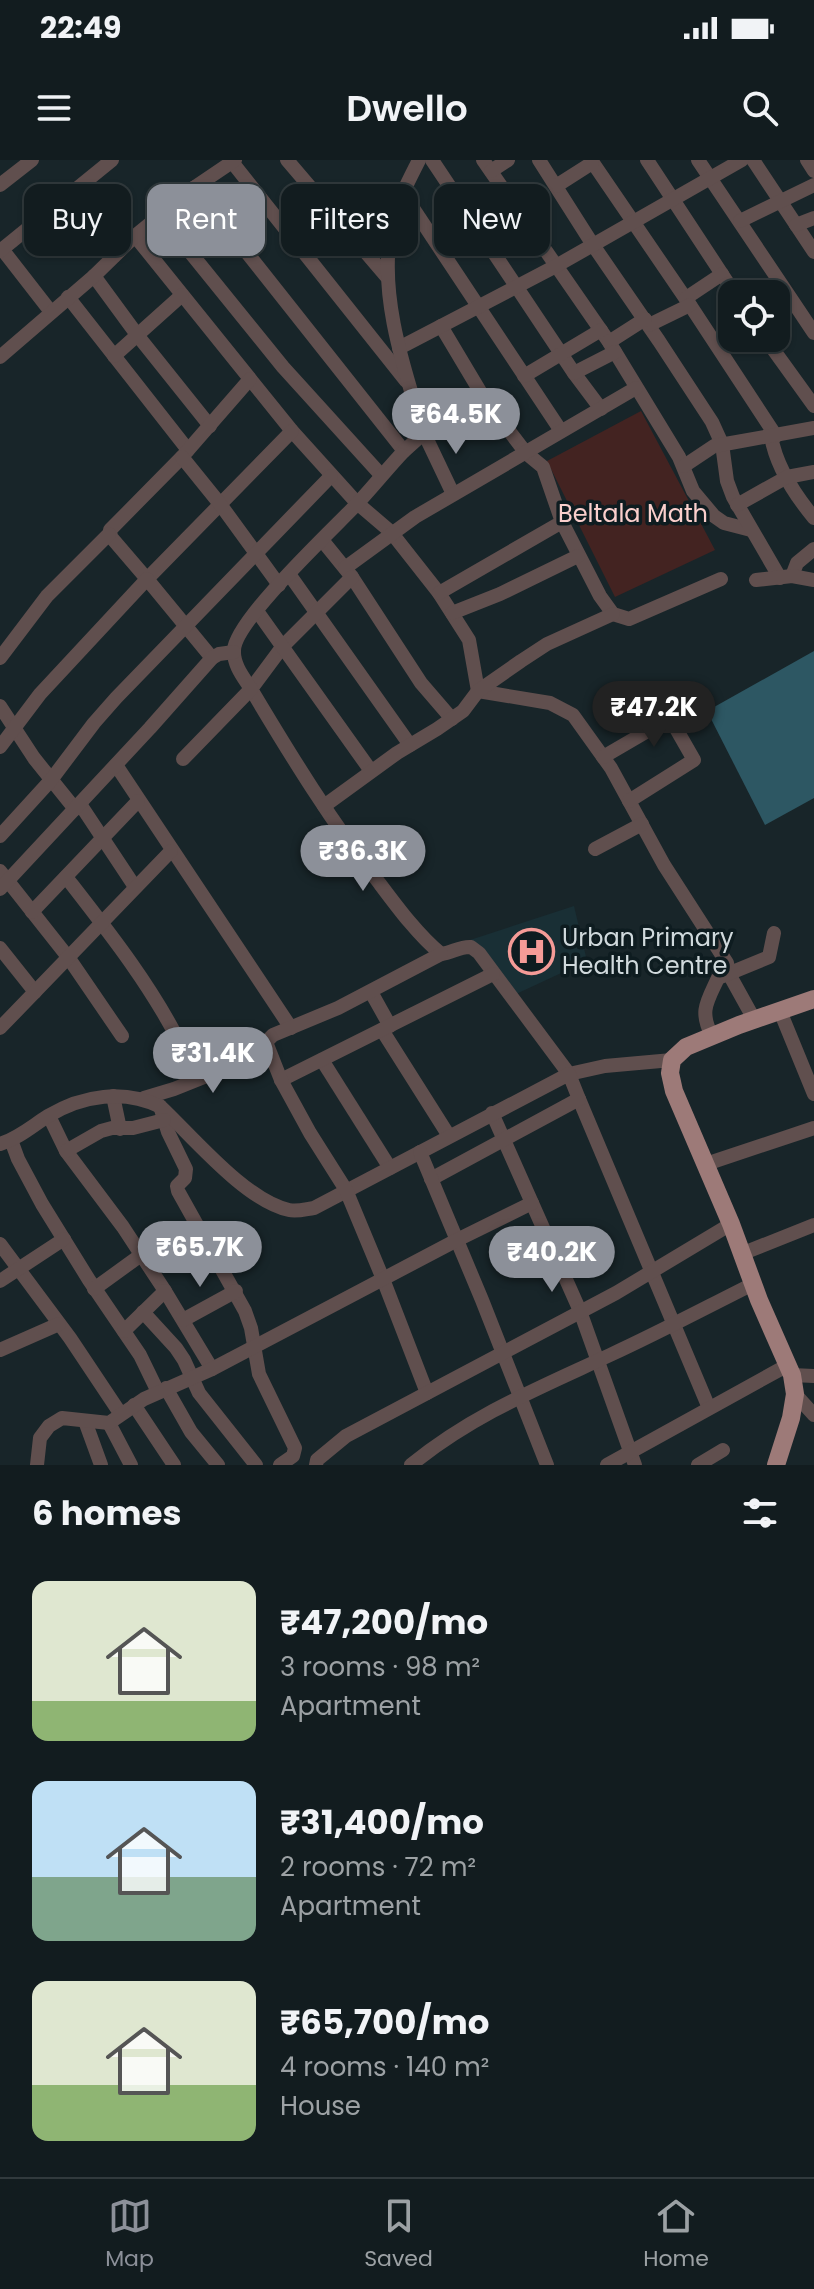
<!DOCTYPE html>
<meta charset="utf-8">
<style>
:root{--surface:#121c1f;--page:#1b2528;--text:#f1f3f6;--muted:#9ca1a4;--line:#313a3d;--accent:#8c9099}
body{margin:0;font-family:Poppins,sans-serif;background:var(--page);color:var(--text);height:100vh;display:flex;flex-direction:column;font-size:30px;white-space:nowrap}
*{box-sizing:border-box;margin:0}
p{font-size:26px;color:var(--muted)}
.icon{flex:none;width:44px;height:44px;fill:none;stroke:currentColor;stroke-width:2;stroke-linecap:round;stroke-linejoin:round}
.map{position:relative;height:1305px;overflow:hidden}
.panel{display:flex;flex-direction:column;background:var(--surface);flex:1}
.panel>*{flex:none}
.banner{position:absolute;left:24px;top:24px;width:766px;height:72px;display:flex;gap:16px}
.fabs{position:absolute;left:718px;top:120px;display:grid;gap:16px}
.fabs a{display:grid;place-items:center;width:72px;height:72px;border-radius:16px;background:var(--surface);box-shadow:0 2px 6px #0004,0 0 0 2px var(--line);font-size:40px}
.price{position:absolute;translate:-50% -68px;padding:0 18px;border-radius:28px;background:var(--accent);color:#fff;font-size:26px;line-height:52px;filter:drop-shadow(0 2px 4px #0008)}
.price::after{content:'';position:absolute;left:50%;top:48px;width:24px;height:18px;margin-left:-12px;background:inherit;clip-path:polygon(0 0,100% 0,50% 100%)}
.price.active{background:#222;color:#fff}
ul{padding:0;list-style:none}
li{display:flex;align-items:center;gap:24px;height:200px;padding:0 32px}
li span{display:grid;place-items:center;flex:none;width:224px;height:160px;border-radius:16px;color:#555}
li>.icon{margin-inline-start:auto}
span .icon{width:96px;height:96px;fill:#fffc;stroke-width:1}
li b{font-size:34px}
h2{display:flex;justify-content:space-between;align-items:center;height:96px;padding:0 32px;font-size:34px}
.pill{padding:0 28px;border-radius:16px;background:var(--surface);box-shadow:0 2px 6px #0004,0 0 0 2px var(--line);font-size:28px;line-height:72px}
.pill.active{background:var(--accent);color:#fff}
.status{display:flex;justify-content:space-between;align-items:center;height:56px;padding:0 40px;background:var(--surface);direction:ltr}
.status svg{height:22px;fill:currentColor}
header{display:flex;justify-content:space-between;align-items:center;height:104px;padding:0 32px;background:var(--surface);font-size:36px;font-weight:600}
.tab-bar{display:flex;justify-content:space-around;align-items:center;height:112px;border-top:2px solid var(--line);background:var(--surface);font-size:22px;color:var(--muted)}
.tab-bar a{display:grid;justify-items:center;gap:4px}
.tab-bar .active{color:var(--accent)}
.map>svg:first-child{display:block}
.built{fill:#192f35}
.green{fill:#432321}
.water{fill:#2d5763}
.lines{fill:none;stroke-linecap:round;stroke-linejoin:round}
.minor{stroke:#604f4e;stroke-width:14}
.major{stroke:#9d7a78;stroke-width:18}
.labels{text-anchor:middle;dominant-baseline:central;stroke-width:7;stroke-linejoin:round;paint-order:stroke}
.park-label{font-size:24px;fill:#facfcc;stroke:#0e1c20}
.poi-label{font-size:24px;fill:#d0d9dc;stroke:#0e1c20;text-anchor:start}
</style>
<div class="status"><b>22:49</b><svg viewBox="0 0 49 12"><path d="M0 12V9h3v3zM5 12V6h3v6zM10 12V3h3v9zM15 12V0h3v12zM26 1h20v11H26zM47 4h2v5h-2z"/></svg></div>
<header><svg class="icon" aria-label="menu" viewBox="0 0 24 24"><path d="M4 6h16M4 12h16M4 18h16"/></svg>Dwello<svg class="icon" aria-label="search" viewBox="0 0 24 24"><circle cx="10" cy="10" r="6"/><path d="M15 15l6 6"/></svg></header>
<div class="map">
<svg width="814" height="1305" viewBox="0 0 814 1305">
<rect width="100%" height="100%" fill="#182529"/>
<path class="built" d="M574,746L587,801L514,835L470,780Z"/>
<path class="green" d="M641,251L715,390L615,437L547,301Z"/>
<path class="water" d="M814,491V638L765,665L707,551Z"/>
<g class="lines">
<g class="minor">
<path d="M287,0L386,116"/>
<path d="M432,0L574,213L601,249"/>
<path d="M483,0L609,182L679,297L693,331L714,356L724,363L751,370"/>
<path d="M539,0L593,85L659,181L712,262L722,284L727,321L733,337L780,418"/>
<path d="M591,0L690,145L776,276"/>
<path d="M647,0L735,134"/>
<path d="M698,0L814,173"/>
<path d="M753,0L814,92"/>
<path d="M807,0L814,11"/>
<path d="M232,2L406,221"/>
<path d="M491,11L508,0"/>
<path d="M0,25L32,0"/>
<path d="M556,26L592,3"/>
<path d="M195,27L404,291"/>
<path d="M403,33L561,271"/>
<path d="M65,38L114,96"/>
<path d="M160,55L283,207L381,315"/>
<path d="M740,61L814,25"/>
<path d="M796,65L814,58"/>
<path d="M135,76L292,271L357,343L391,372L439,433L469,480L478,531L550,543L573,555L611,608L664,705L727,803L729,814L755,861"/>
<path d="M2,89L51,152"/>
<path d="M0,91L112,0"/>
<path d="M94,116L138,176L210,266"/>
<path d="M68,137L188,290"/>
<path d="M686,138L722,114"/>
<path d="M649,165L690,145"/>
<path d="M441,166L484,238L526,293L543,307L562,362L600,436L613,454L629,459L721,419"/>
<path d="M765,178L814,246"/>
<path d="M609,182L645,159"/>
<path d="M399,188L556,106L742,0"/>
<path d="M114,196L182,135"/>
<path d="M0,197L94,116L135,76L195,27L235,0"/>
<path d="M574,213L615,192"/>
<path d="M524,216L601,170"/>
<path d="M250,219L182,297L110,370L111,377L147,419L292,271"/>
<path d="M424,273L453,334"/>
<path d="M771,276C776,306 795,335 814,358"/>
<path d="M182,297L220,344L279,425"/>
<path d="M684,306L714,286L814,268"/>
<path d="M737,345L787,317L814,312"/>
<path d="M322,380L352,417L421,523L452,559"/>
<path d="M345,408L415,357L636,228"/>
<path d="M289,414L410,585"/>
<path d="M792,416L797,403L814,389"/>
<path d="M352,417L283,486L251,529C291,596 332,663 380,724C398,748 418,775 441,794C452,793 460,786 471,787L479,793L569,914L605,906L672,900"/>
<path d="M756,420L792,416L814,420"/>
<path d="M439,433L562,362"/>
<path d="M257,451L371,611"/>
<path d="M452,453L500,434L578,396"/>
<path d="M0,498L47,436L109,374"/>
<path d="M0,546L34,598L75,649"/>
<path d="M0,587L40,534L147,419L212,498"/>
<path d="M603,597L687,548"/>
<path d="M183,599L251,529C244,518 233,505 234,490C235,461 331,371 355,346C372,328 387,309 404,291L424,273C404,210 376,128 393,62C398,40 409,20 419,0"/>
<path d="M116,605L291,868"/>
<path d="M629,641L694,600L670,558"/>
<path d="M80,644L135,727"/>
<path d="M324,646L397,593L437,569L463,551L478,531L521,501L547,484L613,454"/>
<path d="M0,676L51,620L94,563L116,538L331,316"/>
<path d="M595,689L642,664"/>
<path d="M0,711L68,797L122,876"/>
<path d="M66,717C108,771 151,825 182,887"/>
<path d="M0,729L150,568L212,498L219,494L234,492"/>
<path d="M32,752L138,641"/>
<path d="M0,788L35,832"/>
<path d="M371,832L390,866"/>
<path d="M780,851L814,934"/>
<path d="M0,868L171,691"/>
<path d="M382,870L449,976"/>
<path d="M712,876C699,851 707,842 718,818L769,797L774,773"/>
<path d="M322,900L390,1008"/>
<path d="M281,920L493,814"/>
<path d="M113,936L120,969"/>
<path d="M144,938L174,929L269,891"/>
<path d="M579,939L709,1248"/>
<path d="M160,946L168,972L186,1009L185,1018L177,1026L178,1031L245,1151L251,1168L259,1214L295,1288L293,1296L280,1305"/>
<path d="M492,953L580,1151L635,1305"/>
<path d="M49,956L66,991L123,1067L165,1131L212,1209"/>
<path d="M11,980L18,999L42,1044L89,1120L140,1195L158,1232"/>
<path d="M0,984C19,978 32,966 48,956C83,935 124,929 161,947C193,977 246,1041 289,1050C297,1052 306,1049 314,1048L569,914L579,939L431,1019"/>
<path d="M66,991L101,971L112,968H133L164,960"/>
<path d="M420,992L482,1140L547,1305"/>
<path d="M706,1004L814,968"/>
<path d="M0,1084L70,1178L120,1253"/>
<path d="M741,1094L814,1065"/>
<path d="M0,1121L64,1079"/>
<path d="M94,1129L141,1095"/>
<path d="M143,1152L176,1188L184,1200L199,1233L256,1305"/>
<path d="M183,1160L236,1131"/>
<path d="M124,1171L165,1131"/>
<path d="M0,1190L59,1164"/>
<path d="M792,1215L814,1216"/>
<path d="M166,1228L191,1272L218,1305"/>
<path d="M427,1233L383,1119L346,1030L310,973L281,920L266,882L273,875L338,848L441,794"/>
<path d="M795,1234L814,1255"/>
<path d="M134,1245L174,1305"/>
<path d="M85,1261L101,1305"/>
<path d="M109,1263L131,1305"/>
<path d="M37,1305L40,1278L49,1266L62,1258L109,1263L144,1239L212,1209L457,1080L532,1043"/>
<path d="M316,1305L317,1300L346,1276L616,1133L731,1064"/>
<path d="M411,1305C472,1255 539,1228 610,1195C658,1173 705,1148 753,1124"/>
<path d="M607,1305L788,1205"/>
<path d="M698,1305L723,1290"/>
</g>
<path class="major" d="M776,1305L791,1258L795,1234L792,1215L759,1140L731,1064L674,931L670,913L672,900L686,887L739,865L814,839"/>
</g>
<defs>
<symbol id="hospital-ring" viewBox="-11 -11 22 22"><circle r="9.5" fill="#0e1c20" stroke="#f59b97" stroke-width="1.5"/><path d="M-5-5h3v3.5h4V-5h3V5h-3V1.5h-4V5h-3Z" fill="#f59b97"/></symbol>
</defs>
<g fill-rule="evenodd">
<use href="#hospital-ring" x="506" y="766" width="51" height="51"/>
</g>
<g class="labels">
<g class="park-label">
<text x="633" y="353">Beltala Math</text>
</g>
<g class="poi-label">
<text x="562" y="777">Urban Primary<tspan x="562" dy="28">Health Centre</tspan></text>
</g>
</g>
</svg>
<div class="fabs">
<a><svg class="icon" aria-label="locate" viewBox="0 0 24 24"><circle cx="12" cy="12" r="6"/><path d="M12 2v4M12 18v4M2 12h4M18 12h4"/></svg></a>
</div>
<b class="price" style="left:456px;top:296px">₹64.5K</b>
<b class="price active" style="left:654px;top:589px">₹47.2K</b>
<b class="price" style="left:363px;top:733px">₹36.3K</b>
<b class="price" style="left:213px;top:935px">₹31.4K</b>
<b class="price" style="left:200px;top:1129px">₹65.7K</b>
<b class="price" style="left:552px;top:1134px">₹40.2K</b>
<div class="banner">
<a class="pill">Buy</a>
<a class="pill active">Rent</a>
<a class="pill">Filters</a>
<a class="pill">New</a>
</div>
</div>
<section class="panel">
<h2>6 homes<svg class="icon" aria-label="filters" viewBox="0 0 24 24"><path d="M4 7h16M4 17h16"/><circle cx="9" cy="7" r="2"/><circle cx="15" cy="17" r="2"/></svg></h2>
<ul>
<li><span style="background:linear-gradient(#dfe7d0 75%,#8fb573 0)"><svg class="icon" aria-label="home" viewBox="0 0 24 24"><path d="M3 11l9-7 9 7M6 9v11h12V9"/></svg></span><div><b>₹47,200/mo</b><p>3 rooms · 98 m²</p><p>Apartment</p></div></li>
<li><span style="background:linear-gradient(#bfe0f5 60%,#7fa58c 0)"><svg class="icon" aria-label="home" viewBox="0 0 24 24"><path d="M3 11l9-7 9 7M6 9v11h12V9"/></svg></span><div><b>₹31,400/mo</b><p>2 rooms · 72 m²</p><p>Apartment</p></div></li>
<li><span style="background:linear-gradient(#dfe7d0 65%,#8fb573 0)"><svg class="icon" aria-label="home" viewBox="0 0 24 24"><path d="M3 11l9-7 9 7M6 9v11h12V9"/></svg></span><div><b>₹65,700/mo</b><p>4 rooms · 140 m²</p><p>House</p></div></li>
</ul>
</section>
<nav class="tab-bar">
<a class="active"><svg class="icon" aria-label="map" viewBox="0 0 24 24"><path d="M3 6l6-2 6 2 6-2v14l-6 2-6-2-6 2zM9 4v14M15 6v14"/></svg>Map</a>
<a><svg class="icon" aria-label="saved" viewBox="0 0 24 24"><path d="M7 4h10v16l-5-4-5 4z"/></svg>Saved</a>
<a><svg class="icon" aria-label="home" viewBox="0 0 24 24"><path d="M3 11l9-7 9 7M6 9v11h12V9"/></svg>Home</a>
</nav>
